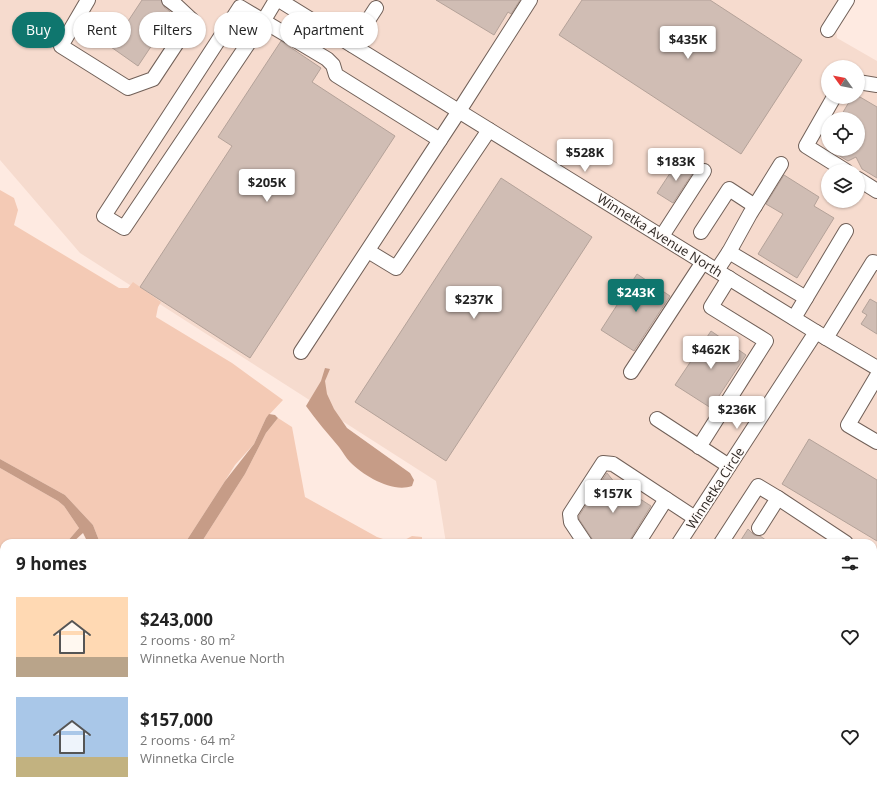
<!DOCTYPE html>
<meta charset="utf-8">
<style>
:root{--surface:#fff;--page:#f6f6f6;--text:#222;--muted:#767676;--accent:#0f766e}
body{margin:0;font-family:"Open Sans",sans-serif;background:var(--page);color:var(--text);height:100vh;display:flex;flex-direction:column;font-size:15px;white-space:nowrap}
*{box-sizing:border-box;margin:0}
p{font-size:13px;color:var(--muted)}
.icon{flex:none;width:22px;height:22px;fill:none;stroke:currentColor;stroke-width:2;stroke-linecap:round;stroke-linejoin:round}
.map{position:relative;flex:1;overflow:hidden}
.details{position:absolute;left:0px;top:539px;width:877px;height:256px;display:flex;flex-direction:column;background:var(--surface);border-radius:12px 12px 0 0;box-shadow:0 1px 3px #0004}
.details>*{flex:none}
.banner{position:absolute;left:12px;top:12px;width:400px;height:36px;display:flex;gap:8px}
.needle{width:26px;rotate:303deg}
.buttons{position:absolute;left:821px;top:60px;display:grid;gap:8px}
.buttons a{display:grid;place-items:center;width:44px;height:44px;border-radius:50%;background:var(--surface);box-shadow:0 1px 3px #0004;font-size:20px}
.price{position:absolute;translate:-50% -34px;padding:0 9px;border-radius:4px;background:#fff;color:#222;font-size:13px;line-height:26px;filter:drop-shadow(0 1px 2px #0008)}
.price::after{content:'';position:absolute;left:50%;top:24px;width:12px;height:9px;margin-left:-6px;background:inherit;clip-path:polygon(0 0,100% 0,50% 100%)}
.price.on{background:var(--accent);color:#fff}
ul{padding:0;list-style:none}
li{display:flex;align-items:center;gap:12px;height:100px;padding:0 16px}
li span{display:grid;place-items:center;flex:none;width:112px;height:80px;border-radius:0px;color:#555}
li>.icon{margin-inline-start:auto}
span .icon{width:48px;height:48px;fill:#fffc;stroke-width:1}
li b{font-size:17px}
h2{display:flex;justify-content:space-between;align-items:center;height:48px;padding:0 16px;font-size:17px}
.tag{padding:0 14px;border-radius:18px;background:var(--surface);box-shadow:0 1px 3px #0004;font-size:14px;line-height:36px}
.tag.on{background:var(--accent);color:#fff}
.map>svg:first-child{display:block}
.built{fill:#f6dbce;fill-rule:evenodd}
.green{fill:#f4cab5}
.water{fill:#c69c87}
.building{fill:#d0bdb4;stroke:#b4a299}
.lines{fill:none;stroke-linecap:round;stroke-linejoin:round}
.minor-casing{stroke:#716058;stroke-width:16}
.highway-casing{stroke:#ae653b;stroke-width:22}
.minor{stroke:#fff;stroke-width:14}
.highway{stroke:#f48749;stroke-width:20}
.labels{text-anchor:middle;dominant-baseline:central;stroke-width:3.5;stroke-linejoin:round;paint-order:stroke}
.street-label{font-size:13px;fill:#2d2622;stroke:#fffbf9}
</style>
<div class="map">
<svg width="877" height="795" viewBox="0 0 877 795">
<rect width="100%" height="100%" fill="#feeae1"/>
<g class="built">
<path d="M0,0H838L834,7L837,38L877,61V602L873,607V543H446L436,481L80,253L0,160ZM828,67H858V97H828ZM828,119H858V149H828ZM828,171H858V201H828Z"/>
<path d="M0,598L4,602V791H132L128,795H0Z"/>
<path d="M485,791H744L742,795H486Z"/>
</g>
<g class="green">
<path d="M0,190L14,198L18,210L14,225L119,288H128L133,282L161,302L158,307L156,317L232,363L283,400L266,418L254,444L235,465L225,481L185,543H100L93,525L65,495L0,459Z"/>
<path d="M278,418L292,427L305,497L377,537L395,543H201L245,474L266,433Z"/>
<path d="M0,468L58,501L64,506L79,528L66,543H4V589L0,586Z"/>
<path d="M412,536L422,537V543H399Z"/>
<path d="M199,791H500L499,795H191Z"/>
</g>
<g class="water">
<path d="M325,368L330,369L325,381L327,394L334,409L347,428L410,473L414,480L412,486C392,493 364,476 350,462C346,458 343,452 339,447C328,434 316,420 306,406L321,381Z"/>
<path d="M269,414L275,415L278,418L266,433L245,474L201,543H185L225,481L254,444L266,418Z"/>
<path d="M0,459L65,495L93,525L100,543H88L83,533L72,543H66L79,528L64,506L58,501L0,468Z"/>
<path d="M164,791H199L191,795H163Z"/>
</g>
<g class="building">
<path d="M142,0H161L164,7L174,15L168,25L166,24L138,66L111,47Z"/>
<path d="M436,0H520L511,14L508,12L494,35Z"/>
<path d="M582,0H710L802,60L741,154L559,35Z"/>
<path d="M281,41L321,68L312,82L395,136L250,358L140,287L232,146L218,137Z"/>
<path d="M852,97H860L877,107V178L862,169L856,157L848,161L828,149H858V119H839Z"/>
<path d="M678,161L694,171L673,203L657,193Z"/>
<path d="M784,175L819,197L814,206L834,218L797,278L758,254L783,214L766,204Z"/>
<path d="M501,178L592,237L446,461L355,402Z"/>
<path d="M637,274L670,296L634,351L601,330Z"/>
<path d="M870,299L877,303V334L861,324L867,315L862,312Z"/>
<path d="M711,331L746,355L711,408L675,385Z"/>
<path d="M809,439L877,480V541L782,484Z"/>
<path d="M607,473L615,483L651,506L628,543H595L579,519V516Z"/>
<path d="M748,529L754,535L760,536L770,543H739Z"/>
</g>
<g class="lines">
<defs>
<g id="minor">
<path d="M88,0L61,46L128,88L153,79L192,20L177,6L169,0"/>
<path d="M276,0L264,20L124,228L104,216L240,7L327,59L333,65L336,75L440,140"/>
<path d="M279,0L816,332L877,368"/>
<path d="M828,30L847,0"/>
<path d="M352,45L376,8"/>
<path d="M858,82L877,85"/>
<path d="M834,97L806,146L846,171"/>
<path d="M858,179L877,191"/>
<path d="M701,232L729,189L755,206"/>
<path d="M662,236L704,171"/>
<path d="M368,251L396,268L489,130"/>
<path d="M729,252L750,214L781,164"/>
<path d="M717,270L729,252L806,298L794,318"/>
<path d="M806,298L846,231"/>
<path d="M826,338L873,262L877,263"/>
<path d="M301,352L459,111L530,0"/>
<path d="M631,372L703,262"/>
<path d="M877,376L848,425L877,442"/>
<path d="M657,419L729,466"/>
<path d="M699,447L766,341L711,307L729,278"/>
<path d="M778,498L846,543"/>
<path d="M585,543L571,522L570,514L603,463L613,464L695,518"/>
<path d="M638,543L666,499"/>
<path d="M679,543L816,332"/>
<path d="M721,543L758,486L778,498L759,528"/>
<path d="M873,561L875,562"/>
<path d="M0,624L4,627"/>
<path d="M0,648L4,651"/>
<path d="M48,795V791"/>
<path d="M75,795V791"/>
<path d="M94,795L110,791"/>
<path d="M542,795L545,791"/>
</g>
<g id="highway">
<path d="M873,675L877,669"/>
<path d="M873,725L877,719"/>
<path d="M785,795L788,791"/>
<path d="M822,795L825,791"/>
</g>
</defs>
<use href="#minor" class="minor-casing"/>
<use href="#highway" class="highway-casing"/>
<use href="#minor" class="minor"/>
<use href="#highway" class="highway"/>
</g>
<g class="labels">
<g class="street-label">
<text transform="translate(660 235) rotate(32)">Winnetka Avenue North</text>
<text transform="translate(715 488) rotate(-57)">Winnetka Circle</text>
</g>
</g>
</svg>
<div class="buttons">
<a><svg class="needle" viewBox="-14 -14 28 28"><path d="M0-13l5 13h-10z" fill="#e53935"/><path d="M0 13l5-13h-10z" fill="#767676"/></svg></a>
<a><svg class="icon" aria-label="locate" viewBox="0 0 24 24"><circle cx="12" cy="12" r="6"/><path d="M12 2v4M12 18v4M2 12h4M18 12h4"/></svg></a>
<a><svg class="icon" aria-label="layers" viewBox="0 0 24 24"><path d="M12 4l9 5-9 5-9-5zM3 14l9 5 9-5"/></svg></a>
</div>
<b class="price" style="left:688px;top:60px">$435K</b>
<b class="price" style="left:585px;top:173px">$528K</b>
<b class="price" style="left:676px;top:182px">$183K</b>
<b class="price" style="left:267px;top:203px">$205K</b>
<b class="price on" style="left:636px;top:313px">$243K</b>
<b class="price" style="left:474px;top:320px">$237K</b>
<b class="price" style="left:711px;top:370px">$462K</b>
<b class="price" style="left:737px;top:430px">$236K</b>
<b class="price" style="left:613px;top:514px">$157K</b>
<div class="banner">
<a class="tag on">Buy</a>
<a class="tag">Rent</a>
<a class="tag">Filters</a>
<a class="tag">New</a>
<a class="tag">Apartment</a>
</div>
<section class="details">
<h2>9 homes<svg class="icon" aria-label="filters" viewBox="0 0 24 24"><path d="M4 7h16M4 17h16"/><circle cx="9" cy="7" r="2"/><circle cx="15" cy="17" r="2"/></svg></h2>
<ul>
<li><span style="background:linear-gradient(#ffd9b3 75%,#b9a48a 0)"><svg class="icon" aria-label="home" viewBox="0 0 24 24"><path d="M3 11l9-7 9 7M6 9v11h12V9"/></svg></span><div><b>$243,000</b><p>2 rooms · 80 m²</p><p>Winnetka Avenue North</p></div><svg class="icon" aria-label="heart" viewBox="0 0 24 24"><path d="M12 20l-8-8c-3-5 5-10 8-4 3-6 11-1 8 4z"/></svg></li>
<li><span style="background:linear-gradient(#a9c7e8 75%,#c2b280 0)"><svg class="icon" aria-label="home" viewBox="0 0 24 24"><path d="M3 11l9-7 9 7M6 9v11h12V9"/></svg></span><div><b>$157,000</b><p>2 rooms · 64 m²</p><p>Winnetka Circle</p></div><svg class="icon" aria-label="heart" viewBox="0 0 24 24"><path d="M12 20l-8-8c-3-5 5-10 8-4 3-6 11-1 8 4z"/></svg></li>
</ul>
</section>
</div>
